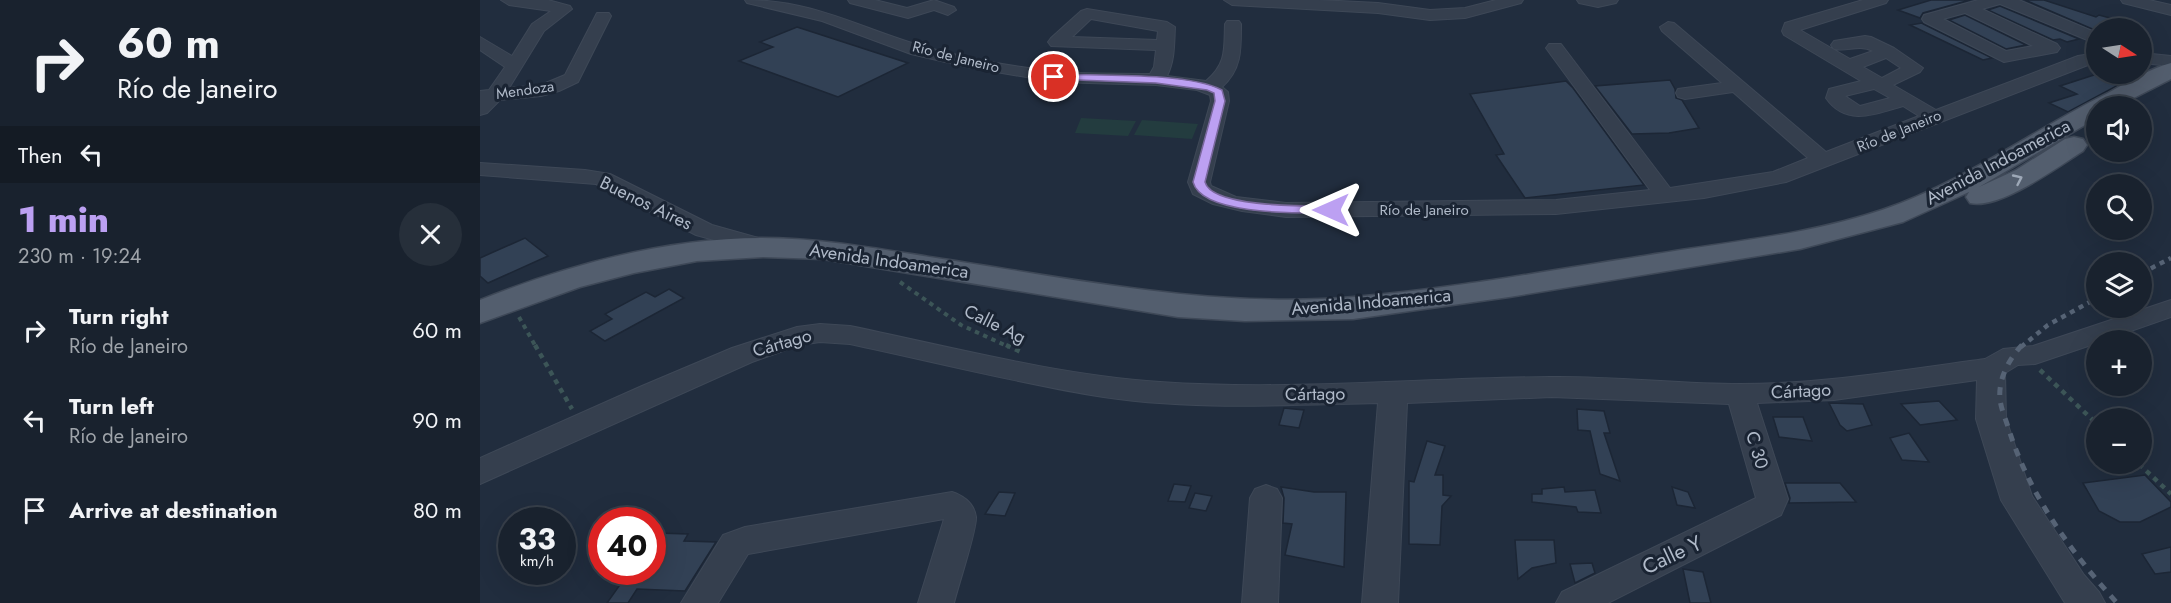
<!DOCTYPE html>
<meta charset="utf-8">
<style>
body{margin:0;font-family:Jost,sans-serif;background:#262f3a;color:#f1f3f6;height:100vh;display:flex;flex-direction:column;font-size:22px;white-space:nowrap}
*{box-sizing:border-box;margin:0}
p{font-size:20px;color:#9fa4aa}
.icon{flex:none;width:33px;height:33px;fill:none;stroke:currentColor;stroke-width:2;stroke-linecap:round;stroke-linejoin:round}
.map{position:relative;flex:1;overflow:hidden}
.side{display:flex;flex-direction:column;background:#19222e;width:480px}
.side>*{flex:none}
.banner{background:#19222e;color:#f1f3f6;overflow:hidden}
.needle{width:39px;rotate:102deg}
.controls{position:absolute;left:1606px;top:18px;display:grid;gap:12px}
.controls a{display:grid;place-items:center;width:66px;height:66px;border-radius:50%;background:#19222e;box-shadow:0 6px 24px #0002,0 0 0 2px #373f4a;font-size:30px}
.speed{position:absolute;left:18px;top:507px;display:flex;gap:12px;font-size:30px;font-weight:700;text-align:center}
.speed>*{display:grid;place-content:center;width:78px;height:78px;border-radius:50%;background:#19222e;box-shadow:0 6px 24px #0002,0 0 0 2px #373f4a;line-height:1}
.speed small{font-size:15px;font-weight:400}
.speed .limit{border:9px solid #d22;background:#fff;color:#111}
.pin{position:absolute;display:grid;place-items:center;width:51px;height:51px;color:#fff;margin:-26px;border:3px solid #fff;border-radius:50%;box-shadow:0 2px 6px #0007}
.me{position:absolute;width:66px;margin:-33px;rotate:270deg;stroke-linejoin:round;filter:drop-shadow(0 0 4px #0008)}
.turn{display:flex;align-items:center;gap:21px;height:126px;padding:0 18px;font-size:27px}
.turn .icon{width:78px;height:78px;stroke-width:2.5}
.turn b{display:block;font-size:42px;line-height:51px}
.then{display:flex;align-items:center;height:57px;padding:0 18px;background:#0003;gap:12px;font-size:22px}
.round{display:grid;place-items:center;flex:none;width:63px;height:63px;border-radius:32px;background:#262f3a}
.head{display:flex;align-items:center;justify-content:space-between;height:102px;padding:0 18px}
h1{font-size:36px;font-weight:800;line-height:45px;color:#bca0f2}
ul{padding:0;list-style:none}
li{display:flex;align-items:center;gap:18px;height:90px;padding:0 18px}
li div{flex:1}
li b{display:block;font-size:22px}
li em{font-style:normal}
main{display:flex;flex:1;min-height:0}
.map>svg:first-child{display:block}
.green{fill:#233c3f}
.building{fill:#324155;stroke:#1c2635;stroke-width:1.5}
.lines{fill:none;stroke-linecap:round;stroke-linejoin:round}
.minor-casing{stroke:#3e4857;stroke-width:2}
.major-casing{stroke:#3e4857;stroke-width:3}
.path-far1{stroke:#3c5557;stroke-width:4;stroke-dasharray:4.5 4.5;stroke-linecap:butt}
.path{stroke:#3c5557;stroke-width:4.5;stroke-dasharray:5 5;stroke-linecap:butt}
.minor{fill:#353f4e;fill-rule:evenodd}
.major{fill:#535e6e;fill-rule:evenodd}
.rail-far1{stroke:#566375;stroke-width:4.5;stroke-dasharray:5 5;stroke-linecap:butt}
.rail{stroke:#566375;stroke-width:5;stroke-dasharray:8 8;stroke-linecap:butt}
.oneway{stroke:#9da8b7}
.route{fill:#bca0f2;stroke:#7a689d;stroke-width:1.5}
.labels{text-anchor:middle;stroke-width:6;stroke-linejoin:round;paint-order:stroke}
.far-street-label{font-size:15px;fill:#b0bac9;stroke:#1a2433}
.street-label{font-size:18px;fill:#b0bac9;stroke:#1a2433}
.near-street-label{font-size:21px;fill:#b0bac9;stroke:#1a2433}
</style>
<main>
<section class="side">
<div class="banner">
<div class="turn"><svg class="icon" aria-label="right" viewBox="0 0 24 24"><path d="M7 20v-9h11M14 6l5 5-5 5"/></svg><div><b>60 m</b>Río de Janeiro</div></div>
<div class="then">Then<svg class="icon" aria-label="left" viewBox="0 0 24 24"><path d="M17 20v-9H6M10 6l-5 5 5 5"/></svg></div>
</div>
<div class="head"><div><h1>1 min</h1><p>230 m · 19:24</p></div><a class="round"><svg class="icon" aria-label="close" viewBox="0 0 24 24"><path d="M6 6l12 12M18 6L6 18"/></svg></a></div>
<ul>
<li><svg class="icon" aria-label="right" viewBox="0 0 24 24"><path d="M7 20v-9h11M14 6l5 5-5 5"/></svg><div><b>Turn right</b><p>Río de Janeiro</p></div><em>60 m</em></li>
<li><svg class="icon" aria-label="left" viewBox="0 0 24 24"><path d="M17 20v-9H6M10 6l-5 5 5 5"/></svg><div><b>Turn left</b><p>Río de Janeiro</p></div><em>90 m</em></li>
<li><svg class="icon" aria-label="arrive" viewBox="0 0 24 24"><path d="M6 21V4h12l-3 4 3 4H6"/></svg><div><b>Arrive at destination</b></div><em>80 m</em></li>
</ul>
</section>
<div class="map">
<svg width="1691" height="603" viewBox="0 0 1691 603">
<rect width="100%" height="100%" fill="#212d3e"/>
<g class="green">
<polygon points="601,118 656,121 648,136 595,133"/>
<polygon points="662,120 718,124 712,139 654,135"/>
</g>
<g class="building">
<polygon points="1451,0 1490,0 1443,13 1440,18 1418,10"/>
<polygon points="1545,0 1564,0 1616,17 1619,15 1641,21 1627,28 1617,28 1617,31"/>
<polygon points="1520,6 1599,39 1587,42 1580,39 1573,40 1508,10"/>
<polygon points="1485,15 1546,45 1526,49 1469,20"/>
<polygon points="1442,23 1443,24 1512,58 1503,60 1430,25"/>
<polygon points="317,27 428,63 358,97 259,61 293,47 280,42"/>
<polygon points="1617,74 1659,74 1588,112 1569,103 1597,94 1580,86"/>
<polygon points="1190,80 1195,89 1196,98 1202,100 1219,128 1189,133 1152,134 1115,86"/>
<polygon points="1086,81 1093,88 1164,185 1045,198 1016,155 1024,154 990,94"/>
<polygon points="45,238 68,256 8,283 0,276 0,258"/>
<polygon points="189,289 204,298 125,341 110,331 132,319 125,314 166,292 175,297"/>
<polygon points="1459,401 1477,420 1440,425 1421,404"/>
<polygon points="1349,403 1383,404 1392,425 1367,431 1360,425"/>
<polygon points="804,408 824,410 819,428 799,425"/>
<polygon points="1097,409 1124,411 1130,433 1124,433 1140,481 1120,474 1110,431 1098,430"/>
<polygon points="1293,417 1323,417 1332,441 1299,437"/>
<polygon points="1429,433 1449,462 1422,460 1410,438"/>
<polygon points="947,441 965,446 955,475 963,475 963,495 971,496 962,506 960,545 929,544 929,481 934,482"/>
<polygon points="1665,475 1691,502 1691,507 1660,522 1640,522 1619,511 1603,483"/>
<polygon points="1305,483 1360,483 1376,502 1309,503 1310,498"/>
<polygon points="694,484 711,486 705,502 688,501"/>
<polygon points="801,487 834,492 866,492 864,567 805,555 812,524 803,523 804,498"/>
<polygon points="1084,487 1085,492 1115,490 1121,513 1098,512 1096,507 1052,502 1052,494 1062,494 1062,489"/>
<polygon points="1192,487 1208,492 1215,508 1197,505"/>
<polygon points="519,492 535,493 525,516 505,514"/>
<polygon points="715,493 732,496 726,511 709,508"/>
<polygon points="177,533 208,534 204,541 236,542 205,591 157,589 148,603 127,603 149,572 172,572 172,539"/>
<polygon points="1035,540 1074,540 1076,563 1052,568 1038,579"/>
<polygon points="1691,547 1691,572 1675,574 1662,554"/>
<polygon points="1112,563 1115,573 1095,583 1090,564"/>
<polygon points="1203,569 1223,572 1231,603 1210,603"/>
</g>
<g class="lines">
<defs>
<g id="minor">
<polygon points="21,0 68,0 90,6 92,9 64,31 29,88 61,85 85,75 117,13 129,13 131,16 98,82 79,91 61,96 20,100 7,113 0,115 0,91 9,90 25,67 0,50 0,37 32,56 52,24 71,11 29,5"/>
<path d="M 265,0 C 335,0 381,29 445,47 C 486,58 531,67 574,71 C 606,75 638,73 670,74 L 674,67 L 676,50 L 571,46 L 568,42 L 571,38 L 601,11 L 607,9 L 687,22 L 695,27 C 694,44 695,60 687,76 L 726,81 C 747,63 744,49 745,24 L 747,21 L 759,21 L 761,24 C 761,49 762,69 742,87 L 748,92 L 749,101 L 730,182 L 731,186 L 756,197 L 806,203 L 1076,200 L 1170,190 L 1066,48 L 1069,44 L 1081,44 L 1190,188 L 1293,172 L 1328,158 L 1253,92 L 1205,99 L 1198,97 L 1196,93 L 1198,89 L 1242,83 L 1182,31 L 1180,27 L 1188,22 L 1194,23 L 1346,152 L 1439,116 L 1423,106 C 1396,114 1366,127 1346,98 L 1349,89 L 1381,81 L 1304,35 L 1302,31 L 1305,23 L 1383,0 L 1408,0 L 1406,3 L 1320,30 L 1370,59 L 1393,51 C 1377,44 1369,52 1354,49 L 1351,45 L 1354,41 L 1385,36 L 1391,37 L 1414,48 L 1443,68 L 1440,72 L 1413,85 L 1456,110 L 1598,56 L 1617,53 L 1617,63 L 1608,65 L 1306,182 L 1224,198 L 1076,214 L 806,217 L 762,211 L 733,204 L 713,194 L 708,182 L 731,101 L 730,95 L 717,90 L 676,85 L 575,82 L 487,67 L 431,54 L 342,21 L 267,3 ZM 611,19 L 678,31 L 677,40 L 592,37 ZM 1406,58 L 1421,68 L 1402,78 L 1383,67 ZM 1394,89 L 1410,98 L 1380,106 L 1365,96 Z"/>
<polygon points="368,0 395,0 427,8 454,0 474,7 476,10 468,15 454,10 428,18 370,3"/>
<polygon points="744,0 839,0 898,3 950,10 985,8 1016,0 1043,0 1041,3 985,18 950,20 898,13 752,5"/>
<polygon points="1097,0 1138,0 1136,3 1118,7 1099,3"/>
<path d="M 1498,0 L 1539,0 L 1617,33 L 1617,44 L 1520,4 L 1502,9 L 1577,44 L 1580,48 L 1577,52 L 1524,62 L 1444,22 L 1442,19 L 1444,15 ZM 1485,13 L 1553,46 L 1526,51 L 1463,19 Z"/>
<polygon points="1641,0 1669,0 1691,5 1691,15 1643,3"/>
<polygon points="1662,53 1691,56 1691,66 1662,63"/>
<polygon points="0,163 105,170 130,174 232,225 293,242 297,247 293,252 285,254 216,235 116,184 0,175"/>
<path d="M 1691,300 L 1691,317 L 1625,340 L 1617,340 L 1617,343 L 1555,364 L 1538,365 L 1525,373 L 1526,419 L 1552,496 L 1604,575 L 1619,592 L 1625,603 L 1585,603 L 1521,500 L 1496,419 L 1497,380 L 1354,400 L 1277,403 L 1308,499 L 1301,515 L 1128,603 L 1076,603 L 1082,592 L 1276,498 L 1249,404 L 1072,397 L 927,403 L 918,603 L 882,603 L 898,403 C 803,405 705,411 611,395 C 530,381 450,361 370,344 L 340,342 L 320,345 L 272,362 L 0,484 L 0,458 L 162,386 L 252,348 L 317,327 L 340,324 L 370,326 C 472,347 576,375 680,382 C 810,391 941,378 1070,377 C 1134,376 1197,384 1260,384 C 1342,384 1423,370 1505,359 L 1523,349 L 1553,346 Z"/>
<polygon points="786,485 797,489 802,498 798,603 762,603 770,498 775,489"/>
<path d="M 472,492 C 484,496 494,503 496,517 C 497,530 478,586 474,603 L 438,603 L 464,519 L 268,554 L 238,603 L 201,603 L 243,535 L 265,527 Z"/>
</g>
<path id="major" d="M 1691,63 L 1691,79 L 1638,106 L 1617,106 L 1617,118 L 1499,187 L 1536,170 L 1585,139 L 1594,137 L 1603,139 L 1607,145 L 1603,151 C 1578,167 1519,210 1490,203 L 1486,197 L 1489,192 L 1423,222 L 1320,249 L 1029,297 L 873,319 L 765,321 L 698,317 L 343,259 L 283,257 L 217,261 L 154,273 L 100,287 L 0,323 L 0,300 C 88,265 186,238 282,238 C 340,238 398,249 456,258 C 594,279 733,309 874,297 C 972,289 1072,270 1170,255 C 1247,242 1328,235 1402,210 C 1482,183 1553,130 1628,93 C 1648,82 1669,69 1691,63 Z"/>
</defs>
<use href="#minor" class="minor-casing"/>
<use href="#major" class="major-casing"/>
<g class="path-far1">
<polyline points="420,282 481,325 529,347"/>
<polyline points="39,317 56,347"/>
</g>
<g class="path">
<polyline points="55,345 92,409"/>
<polyline points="526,345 541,352"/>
<polyline points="1560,370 1617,424"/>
<polyline points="1659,464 1691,494"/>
</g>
<use href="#minor" class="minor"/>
<use href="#major" class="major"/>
<g class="rail-far1">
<polyline points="1662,273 1691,258"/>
<polyline points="1541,347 1568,325 1617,298"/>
</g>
<path class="rail" d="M 1542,345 C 1529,359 1518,379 1520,399 C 1521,409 1526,420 1529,430 C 1550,496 1591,552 1637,603"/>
</g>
<defs><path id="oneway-chevron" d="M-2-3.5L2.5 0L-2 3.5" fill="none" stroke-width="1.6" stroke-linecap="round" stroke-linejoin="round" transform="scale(1.5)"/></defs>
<use class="oneway" href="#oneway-chevron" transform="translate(1538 179) rotate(-25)"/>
<path class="route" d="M 574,74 C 617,76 707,72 742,90 L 745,101 L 725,182 C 732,208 827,206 851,206 L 857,210 L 851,213 C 822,213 722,216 713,182 L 735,101 L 734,93 L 727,90 L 676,83 L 571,79 L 571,75 Z"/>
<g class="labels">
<g class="far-street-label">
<text transform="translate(476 57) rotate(14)" y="5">Río de Janeiro</text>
<text transform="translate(45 90) rotate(-8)" y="5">Mendoza</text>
<text transform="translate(1419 131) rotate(-22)" y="5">Río de Janeiro</text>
<text x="944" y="215">Río de Janeiro</text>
</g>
<g class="street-label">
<text transform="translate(1518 162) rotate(-28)" y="6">Avenida Indoamerica</text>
<text transform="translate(166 203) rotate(26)" y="6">Buenos Aires</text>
<text transform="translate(409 261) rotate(8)" y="6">Avenida Indoamerica</text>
<text transform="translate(891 302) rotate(-5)" y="6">Avenida Indoamerica</text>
<text transform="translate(515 324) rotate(26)" y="6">Calle Ag</text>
<text transform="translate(302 343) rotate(-16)" y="6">Cártago</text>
<text transform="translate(1321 391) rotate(-3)" y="6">Cártago</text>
<text transform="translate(835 394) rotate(-1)" y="6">Cártago</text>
<text transform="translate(1277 450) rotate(73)" y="6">C 30</text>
</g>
<g class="near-street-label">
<text transform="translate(1192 555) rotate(-25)" y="7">Calle Y</text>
</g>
</g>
</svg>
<div class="controls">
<a><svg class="needle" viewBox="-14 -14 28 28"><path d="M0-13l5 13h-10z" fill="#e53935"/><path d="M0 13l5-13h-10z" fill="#9fa4aa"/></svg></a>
<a><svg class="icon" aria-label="sound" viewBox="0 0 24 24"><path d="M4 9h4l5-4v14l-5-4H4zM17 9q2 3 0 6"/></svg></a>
<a><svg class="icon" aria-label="search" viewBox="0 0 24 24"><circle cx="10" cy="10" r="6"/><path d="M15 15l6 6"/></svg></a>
<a><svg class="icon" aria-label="layers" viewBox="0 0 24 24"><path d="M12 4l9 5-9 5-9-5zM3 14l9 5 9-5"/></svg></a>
<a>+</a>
<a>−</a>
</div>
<div class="speed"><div>33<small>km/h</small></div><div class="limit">40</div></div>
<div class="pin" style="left:574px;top:77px;background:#d93025"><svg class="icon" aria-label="arrive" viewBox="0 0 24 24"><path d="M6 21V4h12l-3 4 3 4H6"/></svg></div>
<svg class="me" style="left:851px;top:210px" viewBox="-20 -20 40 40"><path d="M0-17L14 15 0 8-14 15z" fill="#bca0f2" stroke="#fff" stroke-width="4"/></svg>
</div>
</main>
